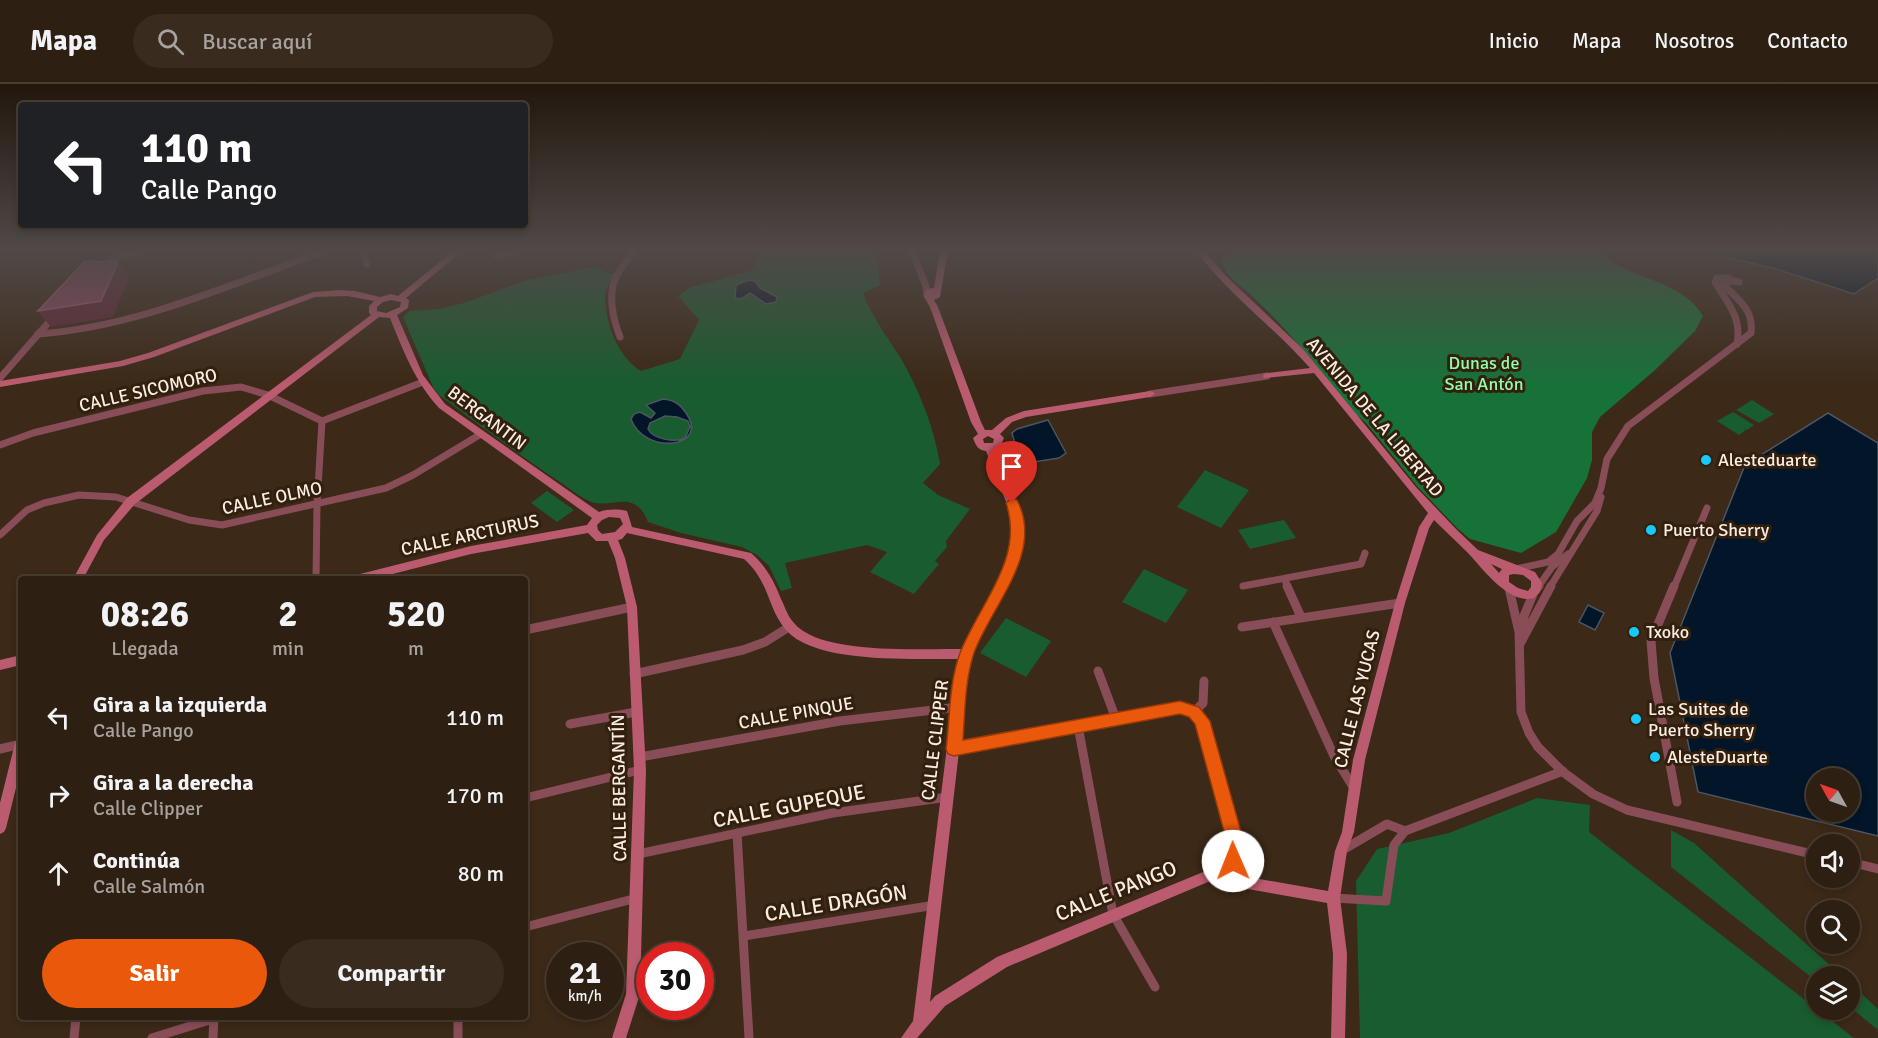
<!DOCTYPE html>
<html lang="es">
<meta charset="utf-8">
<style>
body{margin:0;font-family:Signika,sans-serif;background:#392c1f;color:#f1f3f6;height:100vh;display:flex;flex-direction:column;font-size:22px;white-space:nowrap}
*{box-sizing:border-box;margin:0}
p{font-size:20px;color:#a7a29f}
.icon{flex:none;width:33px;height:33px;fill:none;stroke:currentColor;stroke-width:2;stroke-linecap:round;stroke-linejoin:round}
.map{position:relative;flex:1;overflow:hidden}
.side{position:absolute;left:18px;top:492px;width:510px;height:444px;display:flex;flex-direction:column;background:#2d1f11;border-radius:6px;box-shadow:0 3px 9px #0003,0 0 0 2px #483d31}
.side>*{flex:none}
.hud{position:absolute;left:18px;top:18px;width:510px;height:126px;border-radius:6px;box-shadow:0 3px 9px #0003,0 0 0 2px #483d31;background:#202124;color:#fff;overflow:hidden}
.needle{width:39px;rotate:310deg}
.fabs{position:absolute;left:1806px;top:684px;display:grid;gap:12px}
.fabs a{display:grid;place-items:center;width:54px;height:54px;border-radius:50%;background:#2d1f11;box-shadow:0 3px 9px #0003,0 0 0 2px #483d31;font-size:30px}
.speed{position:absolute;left:546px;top:858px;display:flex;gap:12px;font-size:30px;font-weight:700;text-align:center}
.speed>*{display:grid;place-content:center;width:78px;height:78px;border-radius:50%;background:#2d1f11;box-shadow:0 3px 9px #0003,0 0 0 2px #483d31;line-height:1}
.speed small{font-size:15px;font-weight:400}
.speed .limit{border:9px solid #d22;background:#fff;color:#111}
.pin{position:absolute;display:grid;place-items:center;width:51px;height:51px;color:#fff;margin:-62px -26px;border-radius:50% 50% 50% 0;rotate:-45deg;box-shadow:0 0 6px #0007}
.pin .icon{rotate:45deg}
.me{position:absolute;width:66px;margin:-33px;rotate:359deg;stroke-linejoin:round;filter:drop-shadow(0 0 4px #0008)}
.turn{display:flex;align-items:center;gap:21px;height:126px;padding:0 24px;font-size:27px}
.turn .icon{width:78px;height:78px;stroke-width:2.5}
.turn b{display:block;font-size:42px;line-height:51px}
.eta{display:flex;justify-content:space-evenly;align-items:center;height:102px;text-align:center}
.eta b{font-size:36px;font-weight:800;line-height:42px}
.cta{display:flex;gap:12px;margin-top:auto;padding:12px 24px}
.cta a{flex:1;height:69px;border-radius:36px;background:#ea580c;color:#fff;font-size:24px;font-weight:800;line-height:69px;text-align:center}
.cta a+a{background:#392c1f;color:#f1f3f6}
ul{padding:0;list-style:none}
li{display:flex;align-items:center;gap:18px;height:78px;padding:0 24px}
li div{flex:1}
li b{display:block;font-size:22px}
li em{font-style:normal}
header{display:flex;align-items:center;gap:36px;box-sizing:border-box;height:84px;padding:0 30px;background:#2d1f11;border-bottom:2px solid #483d31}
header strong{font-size:28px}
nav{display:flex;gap:33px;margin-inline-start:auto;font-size:21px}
.search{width:420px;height:54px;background:#392c1f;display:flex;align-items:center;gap:15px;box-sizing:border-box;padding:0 21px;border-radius:33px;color:#a7a29f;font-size:22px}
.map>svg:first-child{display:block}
.green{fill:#195c2f}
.forest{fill:#177238}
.water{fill:#021529;stroke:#4c5660;stroke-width:1.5;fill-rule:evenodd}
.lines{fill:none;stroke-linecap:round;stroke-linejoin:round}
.street-far1{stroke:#894d58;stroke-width:7}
.street{stroke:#894d58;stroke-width:9}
.secondary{fill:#bb5b6f;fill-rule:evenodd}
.shaded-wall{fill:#612736}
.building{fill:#8f4764;stroke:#9f6177;stroke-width:1.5}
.route{fill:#ea580c;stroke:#983908;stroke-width:1.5}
.poi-dot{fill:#18cafc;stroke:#321f0d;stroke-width:2}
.labels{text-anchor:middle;stroke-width:6;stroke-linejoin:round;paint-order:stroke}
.park-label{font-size:18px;fill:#8ffcaa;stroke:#321f0d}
.street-label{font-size:18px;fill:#f9ece1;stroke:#321f0d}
.poi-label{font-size:18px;fill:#f9ece1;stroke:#321f0d;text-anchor:start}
.near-street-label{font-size:21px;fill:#f9ece1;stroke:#321f0d}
</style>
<header>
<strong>Mapa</strong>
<div class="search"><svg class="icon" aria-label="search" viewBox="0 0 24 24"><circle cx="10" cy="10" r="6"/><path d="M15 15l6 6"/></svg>Buscar aquí</div>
<nav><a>Inicio</a><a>Mapa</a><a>Nosotros</a><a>Contacto</a></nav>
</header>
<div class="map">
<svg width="1878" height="954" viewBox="0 0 1878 954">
<rect width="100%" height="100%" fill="#3c2917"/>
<g class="green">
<path d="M 765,167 L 876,167 L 880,201 L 863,209 C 872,233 886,251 900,273 C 919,305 934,343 940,380 L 923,399 L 938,411 L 970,425 L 946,457 L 947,463 L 935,477 L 939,480 L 914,510 L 870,488 L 887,468 L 867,461 L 785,479 L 792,504 L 781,507 L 769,482 L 757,471 L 742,463 L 681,449 L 648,438 C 634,402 610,427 589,417 C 576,411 564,400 551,392 C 513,366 476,339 439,311 L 433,303 L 403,233 L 410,227 L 439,225 L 464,219 L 524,197 L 593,183 L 614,191 C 611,197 605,206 605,212 C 605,239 618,273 641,287 L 680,275 L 699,236 L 678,212 L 689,204 L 752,186 Z"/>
<polygon points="1752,316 1774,330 1759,339 1736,326"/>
<polygon points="1733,328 1754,341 1747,346 1743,344 1746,346 1739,351 1717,337"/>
<polygon points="1205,386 1249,406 1221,444 1177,423"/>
<polygon points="547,407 574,426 557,438 531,419"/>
<polygon points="1284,436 1296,454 1250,465 1238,446"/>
<polygon points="1144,485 1188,506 1166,539 1122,518"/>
<polygon points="1006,534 1051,557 1026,593 980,569"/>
<polygon points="1537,714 1590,721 1589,748 1854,954 1360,954 1356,797 1377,765 1449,749"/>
<polygon points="1671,746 1694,759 1842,892 1816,892 1816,897 1671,783"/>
<polygon points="1850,899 1878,925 1878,946 1850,923"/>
</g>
<path class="forest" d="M 1236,167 L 1598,167 C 1627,196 1682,195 1703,232 L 1695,247 L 1654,287 L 1600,333 L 1592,348 L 1592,376 L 1587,394 L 1556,448 L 1521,469 L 1470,455 L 1458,445 L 1417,402 L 1366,339 L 1354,329 C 1321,288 1289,246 1250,210 C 1238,199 1225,193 1222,176 Z"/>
<g class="water">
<polygon points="1716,167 1878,167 1878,194 1854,210 1773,184 1725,173"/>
<polygon points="749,196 755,197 760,204 777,213 776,218 766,220 750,209 741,215 735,214 736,201"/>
<path d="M 663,315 C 674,316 680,320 686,329 C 711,364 644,372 631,335 L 634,330 L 640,328 L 651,334 L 655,329 L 646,321 ZM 665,332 L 677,333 L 688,337 L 690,343 L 685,354 C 675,359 653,355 648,345 L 650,339 Z"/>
<path d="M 1828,329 L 1878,359 L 1878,752 L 1698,708 L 1670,569 L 1745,381 ZM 1850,694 L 1850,728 L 1816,728 L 1816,694 Z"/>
<polygon points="1048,336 1066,369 1059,374 1021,380 1012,349 1017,345"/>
<polygon points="1588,521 1604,529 1595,546 1579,538"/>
</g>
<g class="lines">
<g class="street-far1">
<polyline points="363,167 367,180"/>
<polyline points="912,167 926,202 927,211"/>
<polyline points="497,172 517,167"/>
<polyline points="99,183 120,172 139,167"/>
<path d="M 1729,194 L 1717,194 L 1715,198 C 1728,220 1742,233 1737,260"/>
<path d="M 38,250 C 138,243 231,200 325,167"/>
<path d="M 620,253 C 613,235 607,209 617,191 C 622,182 629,175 634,167"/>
<polyline points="0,294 55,231"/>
<polyline points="1150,310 1267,292"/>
<polyline points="322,337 423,298"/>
<polyline points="0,361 33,349 203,307 241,303 268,311 322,337 317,421 316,495"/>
<polyline points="0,451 27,426 44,419 79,411 116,413 189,436 222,441 386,404 413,391 481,350"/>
<path d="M 1516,485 L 1548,478 L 1558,470 L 1577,437 L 1595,419 L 1601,404 L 1607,375 L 1628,342 L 1751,249 C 1754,225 1738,216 1723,200 L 1730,197 L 1739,198"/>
<polyline points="1285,496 1288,503"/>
<polyline points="1243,502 1361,480 1365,469"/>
<polyline points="1538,503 1552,483 1568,470"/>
<polyline points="1550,503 1597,427 1601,413"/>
<polyline points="1674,503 1707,424"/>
</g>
<g class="street">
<polyline points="1287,502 1301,533"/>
<polyline points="1674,502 1651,557 1654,594 1677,718"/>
<polyline points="1509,504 1519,548 1521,628 1529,649 1538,663 1563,688 1593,710 1627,726 1816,771"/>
<polyline points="1537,504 1539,502"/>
<polyline points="1273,538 1334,672 1355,706"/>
<polyline points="1242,543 1400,519"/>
<polyline points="525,546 632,523"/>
<polyline points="1524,546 1524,532 1534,508"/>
<polyline points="1520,560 1551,502"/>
<polyline points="1098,587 1116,635"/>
<polyline points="634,590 743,566 765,558 789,543"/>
<polyline points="1194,628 1203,619 1204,597"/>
<polyline points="570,640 636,628"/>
<polyline points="1078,642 1113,830 1155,903"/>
<polyline points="0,665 21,660"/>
<polyline points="954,665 1180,624 1194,628 1202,637 1237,762 1233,777 1209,791"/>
<polyline points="640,673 840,637 959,623"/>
<polyline points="525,714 640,686"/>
<polyline points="737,749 749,954"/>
<polyline points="1341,767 1387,740 1405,747"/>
<polyline points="638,770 833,729 948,713"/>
<polyline points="1850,778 1878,785"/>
<polyline points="1333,814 1386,817 1394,761 1405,747 1563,687"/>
<polyline points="525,843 637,814"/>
<polyline points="744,852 935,821"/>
<polyline points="458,933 458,954"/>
<polyline points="74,954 76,933"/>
<polyline points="152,954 219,933"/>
<polyline points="213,954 214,933"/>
</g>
<g class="secondary">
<path d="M 453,167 L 462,167 L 406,214 L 409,216 L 408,224 L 397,231 L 423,291 L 445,320 L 599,428 C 608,425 617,425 627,427 L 632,443 L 751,469 C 766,482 774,497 781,515 C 785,523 788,533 794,539 C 821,572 923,564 964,565 L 1007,481 L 1012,455 L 1012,433 L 986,367 C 978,366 976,362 973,354 L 978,350 L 971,338 L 930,223 L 924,213 L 926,205 L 934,204 L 940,167 L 948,167 L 940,213 L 934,216 L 938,223 L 981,338 L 985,346 L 992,346 L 1006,334 L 1024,327 L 1150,307 L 1153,308 L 1155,310 L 1150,313 L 1026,333 L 1012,338 L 1000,350 L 1004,354 L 1000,364 L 995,366 L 1022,433 L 1022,455 L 1017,481 L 973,570 L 967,598 L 930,918 L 935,912 L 997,873 L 1208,786 L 1328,807 L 1335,767 L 1342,748 L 1353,676 L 1395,519 L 1419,443 L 1428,429 L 1314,289 L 1264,294 L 1263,292 L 1264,290 L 1267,289 L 1310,284 C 1274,243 1229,211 1196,167 L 1204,167 L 1226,192 L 1303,265 L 1416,403 L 1457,446 L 1478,466 L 1535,488 L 1542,499 L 1540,508 L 1534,514 C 1509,521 1484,486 1468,469 C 1457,458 1445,447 1434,436 L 1429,444 L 1405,519 L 1365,676 L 1354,748 L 1347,767 L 1340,814 L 1347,870 L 1345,954 L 1331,954 L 1333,870 L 1327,819 L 1208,798 L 1007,883 L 945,922 L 917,954 L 901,954 L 913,937 L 955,598 L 960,575 C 917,574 816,581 786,546 C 767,524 770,498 744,475 L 627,449 L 622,455 L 618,456 L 625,474 L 637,523 L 646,686 L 640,910 L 626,954 L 612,954 L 626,910 L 634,686 L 627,523 L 615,474 L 608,457 L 596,457 L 588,449 L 471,470 L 373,495 L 351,495 L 352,492 L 356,491 L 471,462 L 587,441 L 592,434 L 439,324 C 415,298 403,266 390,234 L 379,233 L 135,420 L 104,456 L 83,495 L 73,495 L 97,451 L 127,414 L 371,231 L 369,229 L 369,222 L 374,217 L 347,212 L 315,213 L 154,273 L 123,282 L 0,303 L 0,297 L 120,277 L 148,269 L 313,208 L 339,206 L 355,207 L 380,213 L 391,210 L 398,212 ZM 391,216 L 401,218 L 400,223 L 386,229 L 377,227 L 377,223 L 383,218 ZM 988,352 L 994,355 L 993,359 L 984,359 L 983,355 ZM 609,433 L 620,434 L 623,440 L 615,448 L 602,450 L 598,446 L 597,441 L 602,436 ZM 1491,480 L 1502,485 L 1499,489 ZM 1514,490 L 1523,491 L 1531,497 L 1531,503 L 1528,507 L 1518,504 L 1509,498 L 1509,491 Z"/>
<polygon points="21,571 21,581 0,586 0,576"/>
<polygon points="21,654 21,684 6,744 4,748 0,750 0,719 15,659 17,655"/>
</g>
</g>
<polygon class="shaded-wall" points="118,178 129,193 113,233 51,243 38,227"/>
<polygon class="building" points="85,177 118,178 101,217 38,227"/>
<linearGradient id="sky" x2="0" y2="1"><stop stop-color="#21170d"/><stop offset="0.55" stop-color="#504947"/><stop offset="1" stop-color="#504947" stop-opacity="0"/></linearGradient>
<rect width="1878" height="301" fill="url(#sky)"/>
<path class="route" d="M 1012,414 L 1017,416 C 1045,469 991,522 974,569 C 965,596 965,628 963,656 L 1180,617 L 1199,623 L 1210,637 L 1245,762 L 1239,783 L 1233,785 L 1227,783 L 1225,777 L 1228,762 L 1195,640 L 1189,633 L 1180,630 L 954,672 L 948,670 L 946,665 C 950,634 949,598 960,569 C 979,520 1025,475 1006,419 Z"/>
<g class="poi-dot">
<circle cx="1706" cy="376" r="6"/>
<circle cx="1651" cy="446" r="6"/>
<circle cx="1634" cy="548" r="6"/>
<circle cx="1636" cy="635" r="6"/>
<circle cx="1655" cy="673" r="6"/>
</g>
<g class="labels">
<g class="park-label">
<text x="1484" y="285">Dunas de<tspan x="1484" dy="21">San Antón</tspan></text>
</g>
<g class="street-label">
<text transform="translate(148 306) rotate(-13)" y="6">CALLE SICOMORO</text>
<text transform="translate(1375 333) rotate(50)" y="6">AVENIDA DE LA LIBERTAD</text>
<text transform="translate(487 334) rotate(37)" y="6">BERGANTIN</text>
<text transform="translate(272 414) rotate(-12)" y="6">CALLE OLMO</text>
<text transform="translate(470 451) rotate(-12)" y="6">CALLE ARCTURUS</text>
<text transform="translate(1357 615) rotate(-76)" y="6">CALLE LAS YUCAS</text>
<text transform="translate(796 629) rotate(-10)" y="6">CALLE PINQUE</text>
<text transform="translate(935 656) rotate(-83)" y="6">CALLE CLIPPER</text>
<text transform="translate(619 704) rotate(-91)" y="6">CALLE BERGANTÍN</text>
</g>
<g class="poi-label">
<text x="1718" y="382">Alesteduarte</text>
<text x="1663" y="452">Puerto Sherry</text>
<text x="1646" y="554">Txoko</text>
<text x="1648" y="631">Las Suites de<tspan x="1648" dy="21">Puerto Sherry</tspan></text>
<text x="1667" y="679">AlesteDuarte</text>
</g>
<g class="near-street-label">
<text transform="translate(789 722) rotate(-11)" y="7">CALLE GUPEQUE</text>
<text transform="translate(1116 807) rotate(-22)" y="7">CALLE PANGO</text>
<text transform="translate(836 819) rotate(-9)" y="7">CALLE DRAGÓN</text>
</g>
</g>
</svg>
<div class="fabs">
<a><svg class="needle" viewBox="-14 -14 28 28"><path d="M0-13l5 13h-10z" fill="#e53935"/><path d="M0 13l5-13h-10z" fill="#a7a29f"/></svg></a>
<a><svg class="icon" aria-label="sound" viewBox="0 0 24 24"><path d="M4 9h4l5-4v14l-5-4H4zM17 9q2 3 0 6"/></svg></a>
<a><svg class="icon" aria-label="search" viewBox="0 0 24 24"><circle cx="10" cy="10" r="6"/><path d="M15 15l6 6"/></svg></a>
<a><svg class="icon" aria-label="layers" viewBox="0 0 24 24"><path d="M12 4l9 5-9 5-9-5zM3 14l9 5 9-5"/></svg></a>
</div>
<div class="speed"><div>21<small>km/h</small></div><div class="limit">30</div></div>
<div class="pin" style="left:1012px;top:419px;background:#d93025"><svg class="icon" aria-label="arrive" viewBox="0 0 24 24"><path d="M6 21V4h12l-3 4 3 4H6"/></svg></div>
<svg class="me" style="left:1233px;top:777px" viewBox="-20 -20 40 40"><circle r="19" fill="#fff"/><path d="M0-13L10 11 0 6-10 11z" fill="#ea580c"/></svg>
<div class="hud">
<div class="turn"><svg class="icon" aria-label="left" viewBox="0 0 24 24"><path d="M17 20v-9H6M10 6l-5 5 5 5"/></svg><div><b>110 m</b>Calle Pango</div></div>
</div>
<section class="side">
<div class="eta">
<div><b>08:26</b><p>Llegada</p></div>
<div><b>2</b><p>min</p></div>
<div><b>520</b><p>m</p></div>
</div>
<ul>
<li><svg class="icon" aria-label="left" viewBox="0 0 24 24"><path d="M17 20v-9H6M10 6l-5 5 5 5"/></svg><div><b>Gira a la izquierda</b><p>Calle Pango</p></div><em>110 m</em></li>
<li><svg class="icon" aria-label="right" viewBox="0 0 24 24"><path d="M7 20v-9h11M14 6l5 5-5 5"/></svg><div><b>Gira a la derecha</b><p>Calle Clipper</p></div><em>170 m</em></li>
<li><svg class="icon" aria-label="ahead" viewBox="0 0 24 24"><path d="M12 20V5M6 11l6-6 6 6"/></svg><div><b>Continúa</b><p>Calle Salmón</p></div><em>80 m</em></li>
</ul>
<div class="cta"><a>Salir</a><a>Compartir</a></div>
</section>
</div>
